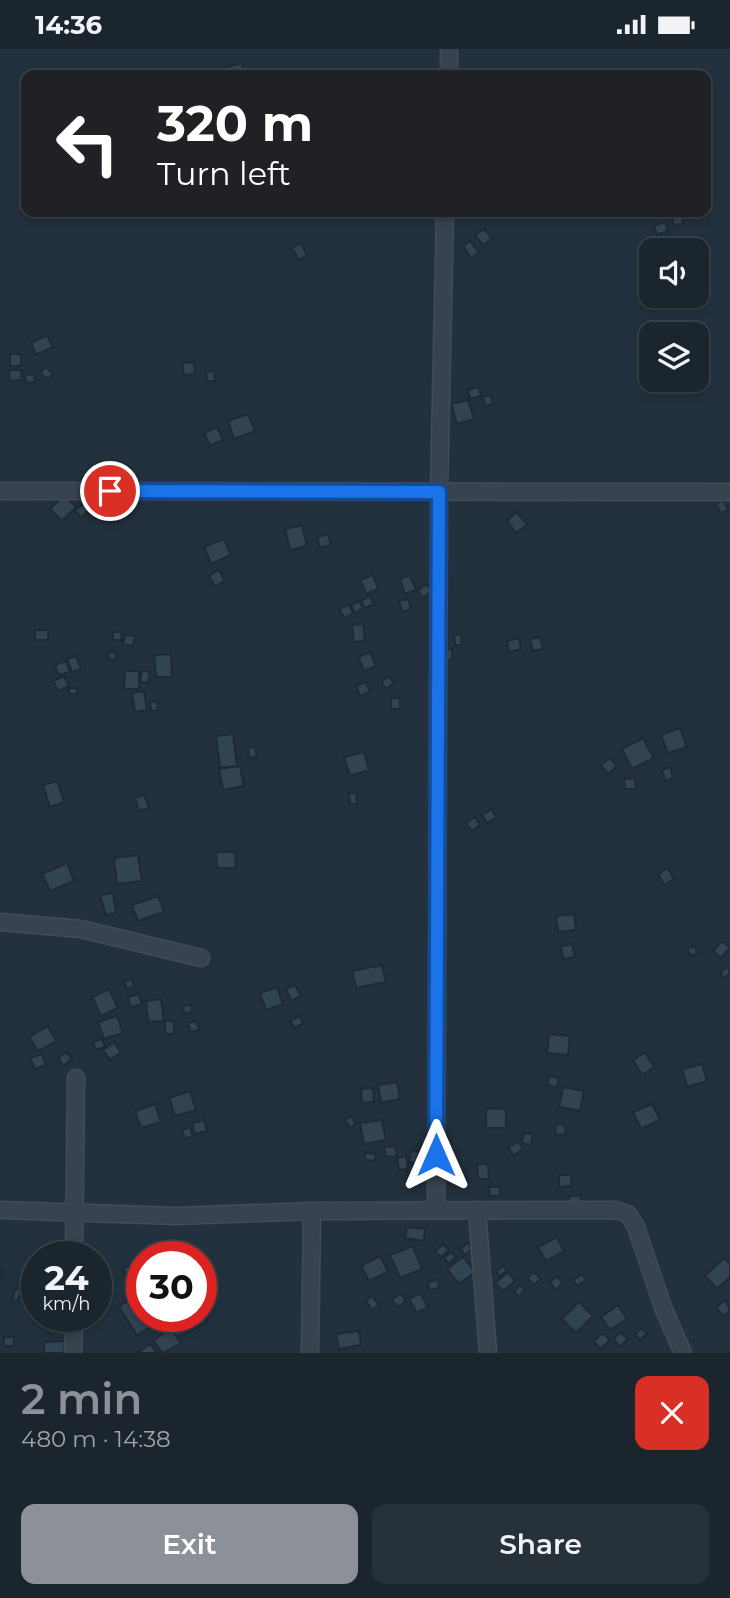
<!DOCTYPE html>
<meta charset="utf-8">
<style>
body{margin:0;font-family:Montserrat,sans-serif;background:#27313a;color:#f1f3f6;height:100vh;display:flex;flex-direction:column;font-size:26px;white-space:nowrap}
*{box-sizing:border-box;margin:0}
p{font-size:23px;color:#9fa5aa}
.icon{flex:none;width:38px;height:38px;fill:none;stroke:currentColor;stroke-width:2;stroke-linecap:round;stroke-linejoin:round}
.map{position:relative;height:1304px;overflow:hidden}
.sheet{display:flex;flex-direction:column;background:#1a252e;flex:1}
.sheet>*{flex:none}
.banner{position:absolute;left:21px;top:21px;width:690px;height:147px;border-radius:14px;box-shadow:0 4px 10px #0003,0 0 0 2px #38424a;background:#202124;color:#fff;overflow:hidden}
.tools{position:absolute;left:639px;top:189px;display:grid;gap:14px}
.tools a{display:grid;place-items:center;width:70px;height:70px;border-radius:14px;background:#1a252e;box-shadow:0 4px 10px #0003,0 0 0 2px #38424a;font-size:35px}
.speed{position:absolute;left:21px;top:1192px;display:flex;gap:14px;font-size:35px;font-weight:700;text-align:center}
.speed>*{display:grid;place-content:center;width:91px;height:91px;border-radius:50%;background:#1a252e;box-shadow:0 4px 10px #0003,0 0 0 2px #38424a;line-height:1}
.speed small{font-size:18px;font-weight:400}
.speed .limit{border:10px solid #d22;background:#fff;color:#111}
.pin{position:absolute;display:grid;place-items:center;width:60px;height:60px;color:#fff;margin:-30px;border:4px solid #fff;border-radius:50%;box-shadow:0 2px 7px #0007}
.me{position:absolute;width:77px;margin:-38px;rotate:0deg;stroke-linejoin:round;filter:drop-shadow(0 0 5px #0008)}
.turn{display:flex;align-items:center;gap:24px;height:147px;padding:0 21px;font-size:32px}
.turn .icon{width:91px;height:91px;stroke-width:2.5}
.turn b{display:block;font-size:49px;line-height:60px}
.round{display:grid;place-items:center;flex:none;width:74px;height:74px;border-radius:14px;background:#27313a}
.summary{display:flex;align-items:center;justify-content:space-between;height:119px;padding:0 21px}
h1{font-size:42px;font-weight:600;line-height:52px;color:#8c9099}
.button{display:flex;gap:14px;margin-top:auto;padding:14px 21px}
.button a{flex:1;height:80px;border-radius:14px;background:#8c9099;color:#fff;font-size:28px;font-weight:600;line-height:80px;text-align:center}
.button a+a{background:#27313a;color:#f1f3f6}
.status{display:flex;justify-content:space-between;align-items:center;height:49px;padding:0 35px;background:#1a252e;direction:ltr}
.status svg{height:19px;fill:currentColor}
.map>svg:first-child{display:block}
.building{fill:#324352;stroke:#1e2a35;stroke-width:2}
.lines{fill:none;stroke-linecap:round;stroke-linejoin:round}
.minor-casing{stroke:#404c57;stroke-width:19}
.minor{stroke:#37434e;stroke-width:16}
.route-casing{stroke:#114b97;stroke-width:18}
.route{stroke:#1a73e8;stroke-width:12}
</style>
<div class="status"><b>14:36</b><svg viewBox="0 0 49 12"><path d="M0 12V9h3v3zM5 12V6h3v6zM10 12V3h3v9zM15 12V0h3v12zM26 1h20v11H26zM47 4h2v5h-2z"/></svg></div>
<div class="map">
<svg width="730" height="1304" viewBox="0 0 730 1304">
<rect width="100%" height="100%" fill="#23313e"/>
<g class="building">
<polygon points="242,14 245,26 221,26 219,20"/>
<polygon points="683,164 683,175 673,176 673,165"/>
<polygon points="665,173 668,182 657,186 654,177"/>
<polygon points="484,180 492,190 483,196 475,186"/>
<polygon points="470,192 479,203 471,209 463,197"/>
<polygon points="301,194 307,207 299,211 292,199"/>
<polygon points="663,198 664,201 651,201 651,222 645,223 640,203"/>
<polygon points="47,286 53,298 36,306 31,294"/>
<rect x="10" y="305" width="11" height="12"/>
<polygon points="194,313 195,325 184,326 182,314"/>
<polygon points="45,318 53,324 49,330 40,325"/>
<polygon points="9,321 21,321 22,331 10,332"/>
<polygon points="214,322 215,332 207,332 206,323"/>
<polygon points="34,325 35,333 26,334 25,326"/>
<polygon points="479,338 481,347 470,350 468,341"/>
<polygon points="491,346 493,355 485,357 483,348"/>
<polygon points="468,351 474,370 457,375 451,355"/>
<polygon points="248,365 255,382 234,390 228,372"/>
<polygon points="217,378 223,391 210,397 204,384"/>
<polygon points="64,446 76,458 62,472 50,460"/>
<polygon points="723,451 728,461 721,464 716,455"/>
<polygon points="83,455 89,461 82,469 75,462"/>
<polygon points="517,463 527,476 516,484 507,471"/>
<polygon points="302,476 307,497 290,501 285,480"/>
<polygon points="328,485 331,496 320,499 317,488"/>
<polygon points="224,490 231,506 211,515 204,498"/>
<polygon points="219,521 225,532 215,537 209,527"/>
<polygon points="373,526 378,540 366,545 360,531"/>
<polygon points="410,526 416,541 405,545 400,530"/>
<polygon points="426,535 432,542 423,549 418,542"/>
<polygon points="370,547 374,555 365,559 361,552"/>
<polygon points="408,550 411,560 402,563 399,552"/>
<polygon points="359,552 363,559 355,564 351,557"/>
<polygon points="349,555 353,564 344,569 339,560"/>
<polygon points="363,575 365,592 354,593 352,576"/>
<rect x="35" y="581" width="13" height="10"/>
<polygon points="113,583 121,583 122,591 113,591"/>
<polygon points="125,586 135,587 133,597 123,595"/>
<polygon points="454,586 461,586 462,596 455,596"/>
<polygon points="540,588 543,600 533,602 530,590"/>
<polygon points="519,589 521,600 509,603 507,592"/>
<rect x="441" y="600" width="11" height="11"/>
<polygon points="111,602 117,606 114,612 107,608"/>
<polygon points="370,603 376,617 364,622 358,608"/>
<polygon points="171,605 172,628 156,628 154,606"/>
<polygon points="76,607 81,620 72,623 67,610"/>
<polygon points="66,612 70,623 59,626 55,616"/>
<polygon points="125,622 139,622 139,640 124,640"/>
<polygon points="142,622 150,623 148,634 140,633"/>
<polygon points="64,627 69,637 58,642 53,632"/>
<polygon points="389,627 394,634 386,640 381,633"/>
<polygon points="366,633 370,643 360,647 356,637"/>
<rect x="69" y="639" width="8" height="6"/>
<polygon points="144,642 147,661 135,663 132,644"/>
<rect x="391" y="649" width="9" height="11"/>
<polygon points="157,652 158,661 151,662 150,653"/>
<polygon points="680,679 687,698 668,704 661,686"/>
<polygon points="233,685 237,717 220,719 216,687"/>
<polygon points="643,689 654,709 632,720 622,700"/>
<polygon points="255,698 257,708 249,709 248,699"/>
<polygon points="364,703 369,721 350,727 344,708"/>
<polygon points="610,709 617,717 608,725 601,716"/>
<polygon points="240,717 244,737 223,741 219,720"/>
<polygon points="670,718 673,729 665,732 662,721"/>
<polygon points="635,729 636,740 625,740 624,730"/>
<polygon points="57,732 64,753 50,758 43,736"/>
<polygon points="349,744 356,744 357,755 350,755"/>
<polygon points="144,746 149,759 139,762 135,749"/>
<polygon points="492,760 496,769 487,774 482,766"/>
<polygon points="475,768 480,776 472,782 466,774"/>
<polygon points="216,803 235,803 236,819 217,819"/>
<polygon points="138,806 142,832 117,835 114,809"/>
<polygon points="67,814 74,832 50,842 42,825"/>
<polygon points="668,819 674,830 664,836 658,825"/>
<polygon points="113,844 116,864 106,866 100,846"/>
<polygon points="158,847 164,863 138,872 132,856"/>
<polygon points="574,865 576,881 558,883 556,867"/>
<polygon points="722,892 730,899 721,909 713,902"/>
<polygon points="572,895 575,908 563,910 561,897"/>
<polygon points="694,897 698,904 691,907 687,900"/>
<polygon points="382,916 386,933 356,939 352,922"/>
<polygon points="728,918 730,925 724,929 720,923"/>
<polygon points="132,930 134,938 127,940 124,932"/>
<polygon points="295,936 301,947 291,952 286,940"/>
<polygon points="277,938 283,955 266,961 260,944"/>
<polygon points="109,940 118,959 101,967 92,948"/>
<polygon points="139,945 142,955 131,958 128,948"/>
<polygon points="161,950 164,972 148,973 146,952"/>
<polygon points="191,956 192,963 184,964 183,957"/>
<polygon points="117,967 123,984 104,990 98,973"/>
<polygon points="299,967 303,974 295,979 290,973"/>
<rect x="165" y="972" width="9" height="13"/>
<polygon points="197,972 199,981 190,983 188,974"/>
<polygon points="48,977 56,992 38,1002 29,988"/>
<polygon points="549,985 570,987 568,1006 547,1004"/>
<polygon points="102,990 105,998 96,1001 93,993"/>
<polygon points="114,993 121,1003 110,1011 103,1001"/>
<polygon points="66,1003 72,1010 63,1017 58,1009"/>
<polygon points="645,1003 654,1018 642,1026 633,1011"/>
<polygon points="42,1005 46,1016 35,1020 30,1009"/>
<polygon points="702,1015 707,1032 687,1038 682,1020"/>
<polygon points="549,1027 559,1029 557,1038 547,1036"/>
<polygon points="397,1033 400,1050 381,1054 378,1036"/>
<polygon points="563,1038 584,1042 580,1062 559,1058"/>
<polygon points="373,1039 374,1053 362,1054 361,1040"/>
<polygon points="190,1042 196,1061 175,1067 169,1049"/>
<polygon points="155,1055 161,1073 141,1079 135,1062"/>
<polygon points="652,1055 660,1071 641,1080 633,1063"/>
<polygon points="486,1059 506,1060 506,1079 486,1079"/>
<polygon points="351,1067 356,1075 350,1079 345,1071"/>
<polygon points="204,1071 207,1082 195,1085 192,1074"/>
<polygon points="382,1071 386,1091 364,1095 360,1074"/>
<polygon points="564,1075 566,1085 556,1086 555,1076"/>
<polygon points="190,1078 193,1087 185,1090 182,1081"/>
<polygon points="524,1084 533,1085 531,1096 522,1094"/>
<polygon points="518,1092 523,1100 514,1107 508,1099"/>
<polygon points="395,1097 397,1107 386,1108 384,1098"/>
<polygon points="411,1102 421,1103 419,1115 409,1113"/>
<polygon points="365,1104 376,1105 375,1112 365,1111"/>
<polygon points="406,1107 408,1120 399,1121 397,1109"/>
<polygon points="477,1115 488,1115 489,1130 478,1130"/>
<polygon points="559,1126 571,1126 572,1137 559,1138"/>
<polygon points="489,1138 500,1138 500,1147 490,1147"/>
<polygon points="580,1146 582,1156 570,1159 568,1148"/>
<polygon points="407,1178 425,1180 424,1192 405,1189"/>
<polygon points="557,1188 564,1202 546,1212 538,1198"/>
<polygon points="468,1194 472,1200 465,1206 460,1200"/>
<polygon points="443,1195 449,1201 441,1208 435,1202"/>
<polygon points="413,1197 422,1220 400,1229 390,1206"/>
<polygon points="451,1203 456,1208 449,1215 444,1209"/>
<polygon points="380,1207 388,1223 369,1232 361,1217"/>
<polygon points="37,1208 37,1231 31,1232 27,1210"/>
<polygon points="463,1208 475,1223 459,1235 447,1220"/>
<polygon points="724,1209 730,1215 730,1228 717,1240 705,1227"/>
<polygon points="136,1212 142,1221 142,1236 135,1240 123,1220"/>
<polygon points="504,1217 507,1222 499,1227 496,1222"/>
<polygon points="0,1220 2,1220 3,1238 0,1238"/>
<polygon points="508,1223 515,1232 503,1242 495,1234"/>
<polygon points="534,1223 541,1230 534,1236 527,1229"/>
<polygon points="582,1225 586,1231 577,1237 573,1231"/>
<polygon points="557,1227 563,1234 556,1241 550,1233"/>
<polygon points="438,1231 439,1239 429,1241 428,1233"/>
<polygon points="520,1236 525,1241 519,1248 514,1243"/>
<polygon points="15,1240 21,1241 18,1252 12,1251"/>
<polygon points="139,1244 142,1267 154,1267 158,1273 137,1286 119,1258"/>
<polygon points="420,1244 428,1258 417,1264 409,1250"/>
<polygon points="401,1245 406,1253 397,1258 392,1250"/>
<polygon points="372,1247 379,1256 372,1261 366,1252"/>
<polygon points="726,1251 730,1262 723,1267 716,1258"/>
<polygon points="579,1253 593,1267 576,1284 562,1270"/>
<polygon points="618,1256 627,1270 610,1281 601,1268"/>
<polygon points="201,1261 207,1273 185,1284 176,1267 201,1267"/>
<polygon points="170,1279 181,1294 163,1304 153,1292"/>
<polygon points="641,1279 647,1285 640,1291 635,1286"/>
<polygon points="359,1282 361,1296 339,1300 336,1285"/>
<polygon points="621,1283 628,1290 620,1298 613,1290"/>
<polygon points="603,1284 610,1291 600,1300 594,1292"/>
<rect x="4" y="1288" width="10" height="9"/>
<polygon points="64,1292 64,1304 44,1304 44,1293"/>
<polygon points="150,1295 157,1304 137,1304"/>
</g>
<g class="lines">
<defs>
<g id="minor">
<polyline points="449,26 449,0"/>
<polyline points="0,442 730,443"/>
<polyline points="0,873 81,880 201,909"/>
<polyline points="0,1161 177,1167 312,1162 615,1161 628,1165 636,1178 664,1261 683,1304"/>
<polyline points="436,1161 439,443 445,163"/>
<polyline points="477,1161 488,1304"/>
<polyline points="74,1208 76,1029"/>
<polyline points="73,1304 74,1267"/>
<polyline points="310,1304 312,1162"/>
</g>
</defs>
<use href="#minor" class="minor-casing"/>
<use href="#minor" class="minor"/>
</g>
<g class="lines">
<defs>
<polyline id="route" points="110,442 439,443 436,1106"/>
</defs>
<use href="#route" class="route-casing"/>
<use href="#route" class="route"/>
</g>
</svg>
<div class="tools">
<a><svg class="icon" aria-label="sound" viewBox="0 0 24 24"><path d="M4 9h4l5-4v14l-5-4H4zM17 9q2 3 0 6"/></svg></a>
<a><svg class="icon" aria-label="layers" viewBox="0 0 24 24"><path d="M12 4l9 5-9 5-9-5zM3 14l9 5 9-5"/></svg></a>
</div>
<div class="speed"><div>24<small>km/h</small></div><div class="limit">30</div></div>
<div class="pin" style="left:110px;top:442px;background:#d93025"><svg class="icon" aria-label="arrive" viewBox="0 0 24 24"><path d="M6 21V4h12l-3 4 3 4H6"/></svg></div>
<svg class="me" style="left:436px;top:1106px" viewBox="-20 -20 40 40"><path d="M0-17L14 15 0 8-14 15z" fill="#1a73e8" stroke="#fff" stroke-width="4"/></svg>
<div class="banner">
<div class="turn"><svg class="icon" aria-label="left" viewBox="0 0 24 24"><path d="M17 20v-9H6M10 6l-5 5 5 5"/></svg><div><b>320 m</b>Turn left</div></div>
</div>
</div>
<section class="sheet">
<div class="summary"><div><h1>2 min</h1><p>480 m · 14:38</p></div><a class="round" style="background:#d93025;color:#fff"><svg class="icon" aria-label="close" viewBox="0 0 24 24"><path d="M6 6l12 12M18 6L6 18"/></svg></a></div>
<div class="button"><a>Exit</a><a>Share</a></div>
</section>
